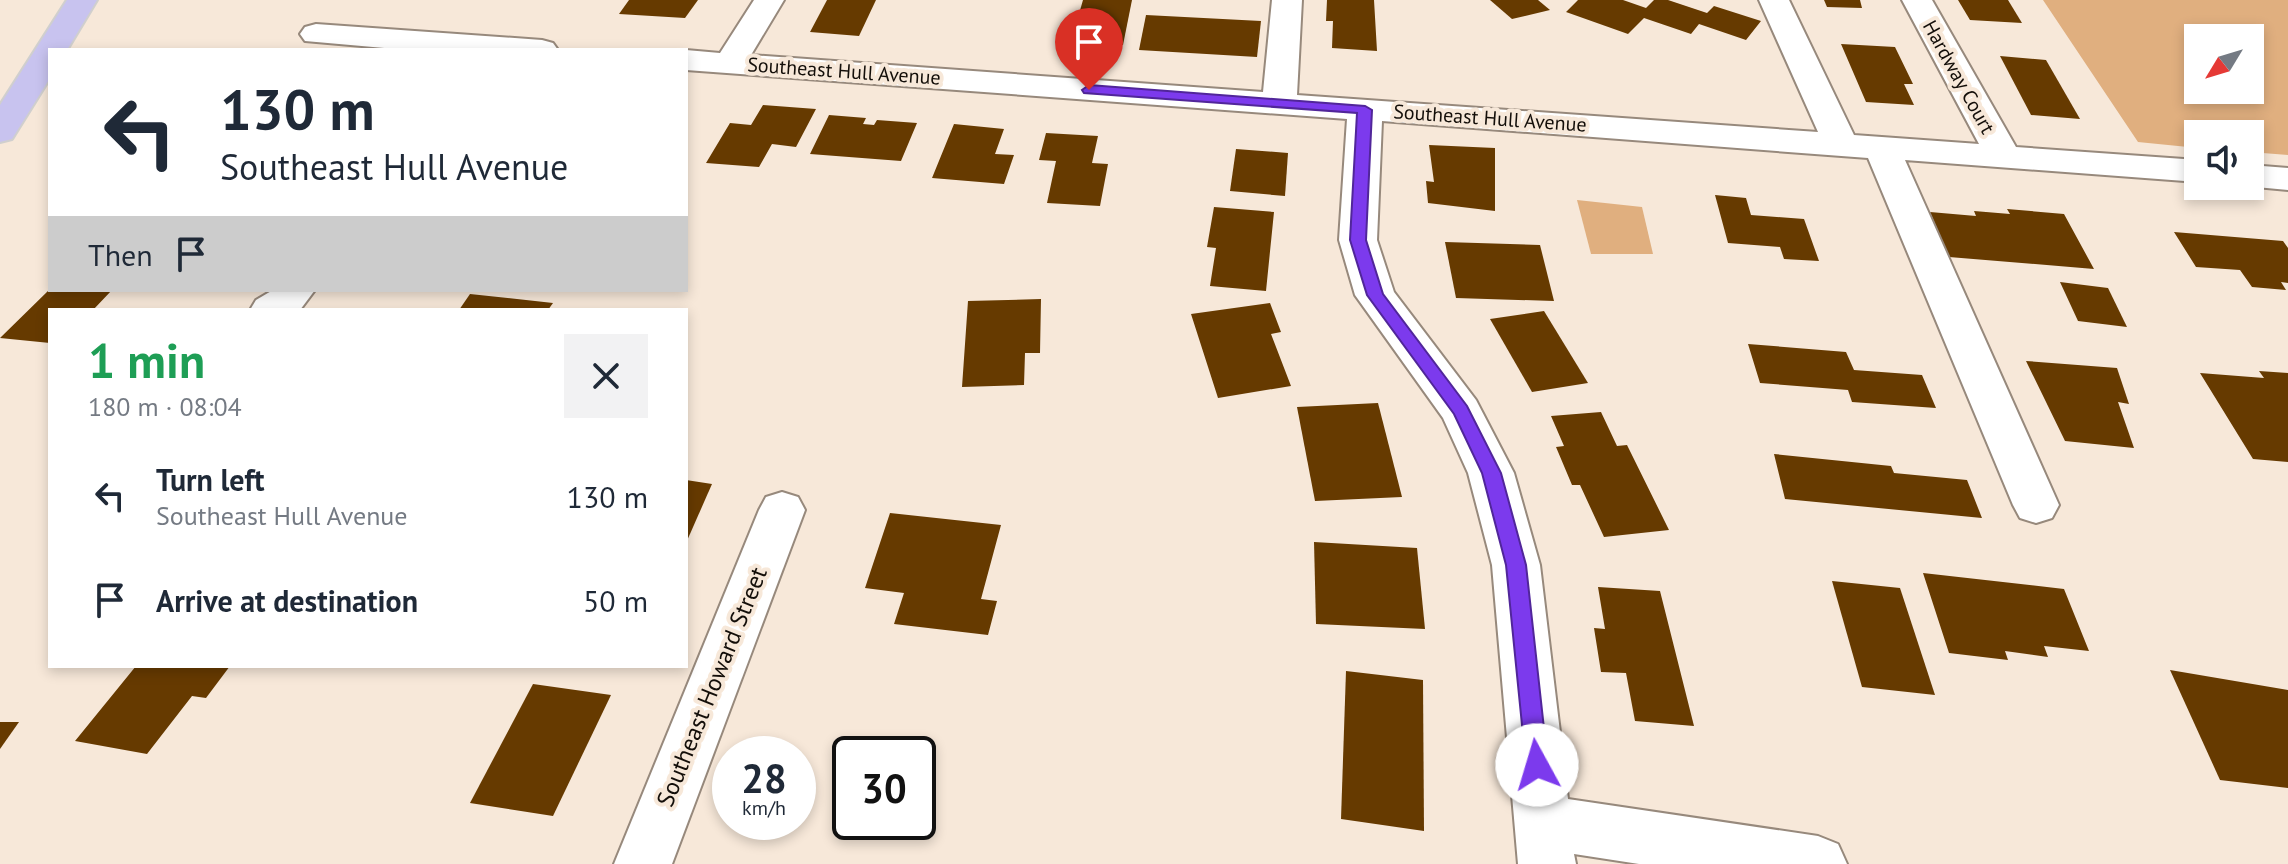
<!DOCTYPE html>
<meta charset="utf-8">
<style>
body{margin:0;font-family:"PT Sans",sans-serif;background:#f2f2f3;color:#1f2937;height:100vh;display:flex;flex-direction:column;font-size:30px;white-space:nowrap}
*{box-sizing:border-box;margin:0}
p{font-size:26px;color:#747a83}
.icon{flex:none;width:44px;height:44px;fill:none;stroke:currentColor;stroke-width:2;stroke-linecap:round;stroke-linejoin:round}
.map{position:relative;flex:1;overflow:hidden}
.drawer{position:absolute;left:48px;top:308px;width:640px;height:360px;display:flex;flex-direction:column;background:#fff;border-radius:0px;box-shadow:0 4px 12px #0003}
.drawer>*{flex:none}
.hud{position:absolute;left:48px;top:48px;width:640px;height:244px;border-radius:0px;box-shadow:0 4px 12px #0003;background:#fff;color:#1f2937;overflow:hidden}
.needle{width:52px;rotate:232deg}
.buttons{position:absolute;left:2184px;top:24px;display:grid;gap:16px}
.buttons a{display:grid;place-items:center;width:80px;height:80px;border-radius:0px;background:#fff;box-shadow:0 4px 12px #0003;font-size:40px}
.speed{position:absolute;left:712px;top:736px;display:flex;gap:16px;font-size:40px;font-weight:700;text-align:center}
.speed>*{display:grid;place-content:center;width:104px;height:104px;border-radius:50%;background:#fff;box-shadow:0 4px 12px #0003;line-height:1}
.speed small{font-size:20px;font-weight:400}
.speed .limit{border:4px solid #111;border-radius:12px;background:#fff;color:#111}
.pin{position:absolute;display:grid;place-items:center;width:68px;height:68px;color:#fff;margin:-82px -34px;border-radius:50% 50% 50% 0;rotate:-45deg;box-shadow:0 0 8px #0007}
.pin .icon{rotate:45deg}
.me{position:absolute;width:88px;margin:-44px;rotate:354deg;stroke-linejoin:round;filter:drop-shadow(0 0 6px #0008)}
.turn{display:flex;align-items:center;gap:28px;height:168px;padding:0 40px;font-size:36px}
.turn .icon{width:104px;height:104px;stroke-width:2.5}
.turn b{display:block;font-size:56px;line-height:68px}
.then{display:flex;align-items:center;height:76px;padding:0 40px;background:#0003;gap:16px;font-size:30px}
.round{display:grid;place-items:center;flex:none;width:84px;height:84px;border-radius:0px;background:#f2f2f3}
.summary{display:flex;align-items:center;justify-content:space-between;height:136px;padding:0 40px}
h1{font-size:48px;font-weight:700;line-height:60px;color:#1e9e55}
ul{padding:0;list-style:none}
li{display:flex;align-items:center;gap:24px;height:104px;padding:0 40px}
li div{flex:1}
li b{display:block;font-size:30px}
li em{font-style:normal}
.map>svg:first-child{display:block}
.green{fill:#e0af7f;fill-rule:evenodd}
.building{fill:#663a00}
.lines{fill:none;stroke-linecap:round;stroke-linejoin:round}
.minor-casing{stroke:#97897c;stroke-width:4}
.major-casing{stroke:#d0cfce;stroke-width:4}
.minor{fill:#fff;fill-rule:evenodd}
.major{fill:#c8c3ef;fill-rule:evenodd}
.route{fill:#7c3aed;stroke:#51269a;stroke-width:2}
.labels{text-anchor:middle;stroke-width:8;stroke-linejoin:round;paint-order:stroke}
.far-street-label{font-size:20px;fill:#130e09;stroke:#f7e8d9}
.street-label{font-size:24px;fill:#130e09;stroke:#f7e8d9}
</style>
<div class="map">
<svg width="2288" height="864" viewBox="0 0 2288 864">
<rect width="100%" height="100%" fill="#f7e8d9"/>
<g class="green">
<path d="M 2043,0 L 2288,0 L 2288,155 L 2250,152 L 2250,134 L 2198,134 L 2198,148 L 2138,142 ZM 2198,38 L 2250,38 L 2250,90 L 2198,90 Z"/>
<polygon points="1577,200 1642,207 1653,254 1591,254"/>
</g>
<g class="building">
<polygon points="629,0 698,0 685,18 619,14"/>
<polygon points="827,0 876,0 859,36 810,32"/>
<polygon points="1083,0 1132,0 1123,45 1071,42"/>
<polygon points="1327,0 1374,0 1377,51 1332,48 1333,21 1326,21"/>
<polygon points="1490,0 1538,0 1550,10 1512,19"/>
<polygon points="1578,0 1623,0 1646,8 1654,0 1668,0 1707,13 1714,6 1761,21 1746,40 1699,24 1691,34 1644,18 1628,34 1566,12"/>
<polygon points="1824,0 1860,0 1862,8 1827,7"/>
<polygon points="1958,0 2008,0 2022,23 1970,20"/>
<polygon points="1146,15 1261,21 1257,57 1139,50"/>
<polygon points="1841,44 1895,47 1913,84 1904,84 1914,105 1866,102"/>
<polygon points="2000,56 2046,60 2080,119 2031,115"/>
<polygon points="763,105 816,109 796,147 772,144 759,167 706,163 730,123 751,125"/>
<polygon points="829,115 866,118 863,124 874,125 877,120 917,123 901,161 810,154"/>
<polygon points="954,124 1004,129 995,154 1014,155 1004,184 932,178"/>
<polygon points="1046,133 1098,136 1092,163 1108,164 1100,206 1047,203 1056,161 1039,160"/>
<polygon points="1429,145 1495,148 1495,211 1428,203 1426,181 1434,182"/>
<polygon points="1236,149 1288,153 1285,196 1230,191"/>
<polygon points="1715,195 1746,198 1751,215 1804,219 1819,261 1784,259 1780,247 1728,243"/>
<polygon points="1214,207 1274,212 1266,291 1210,286 1216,248 1207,247"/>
<polygon points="2007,209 2064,214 2094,269 1949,257 1930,212 1976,216 1974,211 2010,214"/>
<polygon points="2174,232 2283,241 2288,248 2288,283 2281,282 2286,290 2252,287 2240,270 2196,267"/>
<polygon points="1445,242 1540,245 1554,301 1456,298"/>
<polygon points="2060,282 2108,288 2127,327 2078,321"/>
<polygon points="49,290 112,290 93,310 50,310 50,343 0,338"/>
<polygon points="470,294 553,303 548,310 459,310"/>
<polygon points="1041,299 1040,353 1025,353 1024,385 962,387 968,301"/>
<polygon points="1270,303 1281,332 1271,334 1291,386 1218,398 1191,314"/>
<polygon points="1544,311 1588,383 1532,392 1490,319"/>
<polygon points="1748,344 1846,352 1854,370 1922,375 1936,408 1852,402 1848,390 1760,383"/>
<polygon points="2026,361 2117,368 2129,404 2118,402 2134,448 2065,441"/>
<polygon points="2259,371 2288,373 2288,462 2253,459 2200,373 2264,378"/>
<polygon points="1378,403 1402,497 1315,501 1297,407"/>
<polygon points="1601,412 1617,446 1627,445 1669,530 1604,537 1580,485 1572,485 1556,447 1564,446 1551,416"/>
<polygon points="1774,454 1891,466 1894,473 1967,480 1982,518 1785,499"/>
<polygon points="686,480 712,484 686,543"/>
<polygon points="890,513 1001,525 981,599 997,601 988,635 894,624 904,593 865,588"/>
<polygon points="1314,542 1417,548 1425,629 1316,624"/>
<polygon points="1923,573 2064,589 2089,651 2044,646 2048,657 2005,651 2008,660 1949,653"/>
<polygon points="1832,581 1900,588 1935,695 1862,687"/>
<polygon points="1598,587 1660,591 1694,726 1635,721 1626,673 1601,672 1594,628 1605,629"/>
<polygon points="136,666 230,666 206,698 192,696 147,754 75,741"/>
<polygon points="2170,670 2288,690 2288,788 2220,780"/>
<polygon points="1346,671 1423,680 1424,831 1341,819"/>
<polygon points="533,684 611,695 553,816 470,803"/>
<polygon points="0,722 19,722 0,749"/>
</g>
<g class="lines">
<defs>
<g id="minor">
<polygon points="754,0 784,0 751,55 1263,92 1272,0 1302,0 1297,95 1818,132 1759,0 1789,0 1854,135 1979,144 1902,0 1932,0 2016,147 2198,160 2198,182 1905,160 2059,505 2052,518 2036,523 2020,518 2013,505 1868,158 1382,121 1377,240 1394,292 1476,400 1514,473 1540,565 1568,799 1818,836 1838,844 1847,864 1639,864 1574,854 1576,864 1518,864 1492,565 1468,473 1443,418 1355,295 1339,240 1347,119 686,70 686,50 720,53"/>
<polygon points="316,24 542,40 553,43 558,50 407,50 305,41 300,34 305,27"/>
<polygon points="2250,165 2288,168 2288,190 2245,186 2250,186"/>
<polygon points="273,290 315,290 300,310 250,310 256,300"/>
<polygon points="782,492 798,497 805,510 672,864 614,864 759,510 766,497"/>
</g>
<polygon id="major" points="67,0 97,0 67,50 50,50 50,78 12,139 0,142 0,105"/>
</defs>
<use href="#minor" class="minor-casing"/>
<use href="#major" class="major-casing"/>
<use href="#minor" class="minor"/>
<use href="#major" class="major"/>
</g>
<polygon class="route" points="1089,85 1365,106 1372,110 1366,240 1383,294 1467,406 1501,473 1526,565 1548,765 1545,772 1537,775 1529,772 1526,765 1506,565 1482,473 1454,414 1367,295 1350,240 1357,113 1084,93 1082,90"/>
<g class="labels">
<g class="far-street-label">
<text transform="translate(844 71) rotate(4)" y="7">Southeast Hull Avenue</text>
<text transform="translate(1959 77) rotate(61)" y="7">Hardway Court</text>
<text transform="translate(1490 118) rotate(4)" y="7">Southeast Hull Avenue</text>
</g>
<g class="street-label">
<text transform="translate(712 687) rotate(-68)" y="8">Southeast Howard Street</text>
</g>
</g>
</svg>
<div class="buttons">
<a><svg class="needle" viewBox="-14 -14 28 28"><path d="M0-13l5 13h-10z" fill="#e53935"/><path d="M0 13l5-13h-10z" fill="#747a83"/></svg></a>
<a><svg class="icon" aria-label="sound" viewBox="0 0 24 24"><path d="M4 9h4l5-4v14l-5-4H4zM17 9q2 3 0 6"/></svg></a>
</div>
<div class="speed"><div>28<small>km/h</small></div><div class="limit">30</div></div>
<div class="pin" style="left:1089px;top:90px;background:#d93025"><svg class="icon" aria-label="arrive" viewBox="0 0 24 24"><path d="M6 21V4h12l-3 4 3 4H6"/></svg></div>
<svg class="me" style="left:1537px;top:765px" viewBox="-20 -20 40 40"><circle r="19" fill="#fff"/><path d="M0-13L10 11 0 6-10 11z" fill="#7c3aed"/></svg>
<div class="hud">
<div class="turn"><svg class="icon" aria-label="left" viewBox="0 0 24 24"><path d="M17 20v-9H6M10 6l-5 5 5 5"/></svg><div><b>130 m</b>Southeast Hull Avenue</div></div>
<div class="then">Then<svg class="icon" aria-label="arrive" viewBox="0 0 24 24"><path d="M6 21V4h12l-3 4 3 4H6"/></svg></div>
</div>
<section class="drawer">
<div class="summary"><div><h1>1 min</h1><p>180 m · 08:04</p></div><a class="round"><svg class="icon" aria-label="close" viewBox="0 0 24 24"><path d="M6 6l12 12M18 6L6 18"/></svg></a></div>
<ul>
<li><svg class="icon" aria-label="left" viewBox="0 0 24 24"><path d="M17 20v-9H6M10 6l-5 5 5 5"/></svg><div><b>Turn left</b><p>Southeast Hull Avenue</p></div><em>130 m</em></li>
<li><svg class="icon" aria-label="arrive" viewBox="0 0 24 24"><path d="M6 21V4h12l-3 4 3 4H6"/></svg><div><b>Arrive at destination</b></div><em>50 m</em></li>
</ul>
</section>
</div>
